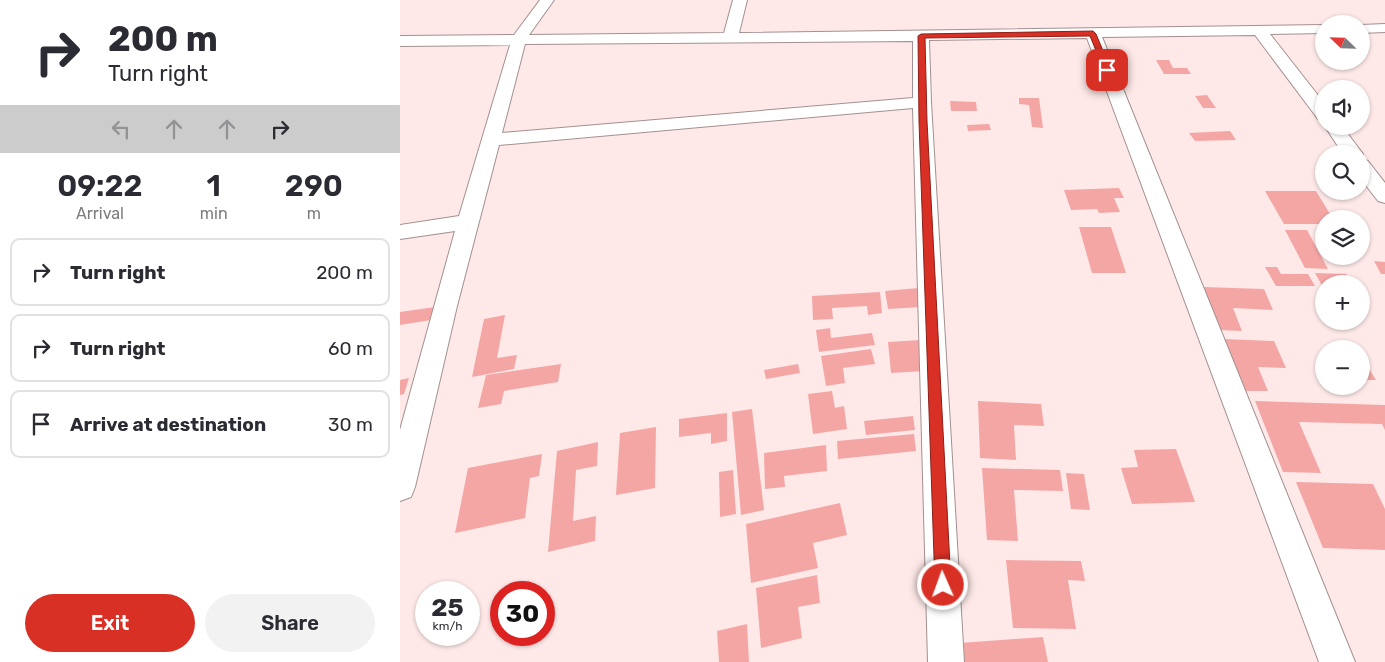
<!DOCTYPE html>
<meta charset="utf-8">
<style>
body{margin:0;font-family:Rubik,sans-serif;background:#f2f2f3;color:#2b2b33;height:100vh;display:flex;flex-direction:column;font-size:19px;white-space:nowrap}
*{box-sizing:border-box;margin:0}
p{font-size:16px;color:#7c7c81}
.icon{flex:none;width:28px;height:28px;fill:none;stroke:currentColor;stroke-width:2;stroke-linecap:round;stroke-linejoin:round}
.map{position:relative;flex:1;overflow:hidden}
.sheet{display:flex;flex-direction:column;background:#fff;width:400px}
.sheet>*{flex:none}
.hud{background:#fff;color:#2b2b33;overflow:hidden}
.needle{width:32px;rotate:293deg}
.tools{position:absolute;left:915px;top:15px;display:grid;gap:10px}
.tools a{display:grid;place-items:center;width:55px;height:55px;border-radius:50%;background:#fff;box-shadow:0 1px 4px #0004;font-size:25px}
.speed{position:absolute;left:15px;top:581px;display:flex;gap:10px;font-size:25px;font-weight:700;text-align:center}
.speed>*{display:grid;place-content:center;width:65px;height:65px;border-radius:50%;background:#fff;box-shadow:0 1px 4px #0004;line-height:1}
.speed small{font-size:12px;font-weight:400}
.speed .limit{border:8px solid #d22;background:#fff;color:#111}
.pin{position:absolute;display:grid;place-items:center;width:42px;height:42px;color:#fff;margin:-21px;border-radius:10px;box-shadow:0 2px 8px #0006}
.me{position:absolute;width:55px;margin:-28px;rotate:358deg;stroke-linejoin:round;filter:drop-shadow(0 0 4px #0008)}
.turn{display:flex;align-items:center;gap:18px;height:105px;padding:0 25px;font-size:22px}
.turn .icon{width:65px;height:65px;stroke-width:2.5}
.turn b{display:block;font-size:35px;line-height:42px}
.lanes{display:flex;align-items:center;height:48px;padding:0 25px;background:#0003;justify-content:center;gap:25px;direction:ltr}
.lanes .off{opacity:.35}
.eta{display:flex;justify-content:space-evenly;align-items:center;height:85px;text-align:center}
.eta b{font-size:30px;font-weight:600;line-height:35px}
.cta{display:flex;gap:10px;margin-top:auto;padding:10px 25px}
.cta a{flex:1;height:58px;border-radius:30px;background:#d93025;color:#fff;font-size:20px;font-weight:600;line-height:58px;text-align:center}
.cta a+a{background:#f2f2f3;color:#2b2b33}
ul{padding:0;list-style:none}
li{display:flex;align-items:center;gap:15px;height:68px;margin:0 10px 8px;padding:0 15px;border:2px solid #e1e1e2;border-radius:10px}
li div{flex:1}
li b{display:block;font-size:19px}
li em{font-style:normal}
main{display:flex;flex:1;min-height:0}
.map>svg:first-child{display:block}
.building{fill:#f4a6a5}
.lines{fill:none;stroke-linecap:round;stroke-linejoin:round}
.minor-casing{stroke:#a39090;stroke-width:2}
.minor{fill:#fff;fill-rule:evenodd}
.route{fill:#d93025;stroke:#8d1f18}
</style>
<main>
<section class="sheet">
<div class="hud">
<div class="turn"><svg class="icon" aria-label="right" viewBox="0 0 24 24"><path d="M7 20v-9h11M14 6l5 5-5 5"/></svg><div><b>200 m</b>Turn right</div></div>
<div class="lanes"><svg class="icon off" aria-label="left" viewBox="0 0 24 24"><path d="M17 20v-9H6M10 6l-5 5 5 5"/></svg><svg class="icon off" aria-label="ahead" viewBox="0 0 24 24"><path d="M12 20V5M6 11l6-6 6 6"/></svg><svg class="icon off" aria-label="ahead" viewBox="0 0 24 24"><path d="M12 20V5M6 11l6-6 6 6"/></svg><svg class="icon" aria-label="right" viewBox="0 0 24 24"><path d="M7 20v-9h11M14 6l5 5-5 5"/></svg></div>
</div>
<div class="eta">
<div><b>09:22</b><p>Arrival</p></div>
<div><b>1</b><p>min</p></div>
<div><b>290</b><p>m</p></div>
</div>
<ul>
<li><svg class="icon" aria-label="right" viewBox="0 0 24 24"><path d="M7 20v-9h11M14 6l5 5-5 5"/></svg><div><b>Turn right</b></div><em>200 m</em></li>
<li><svg class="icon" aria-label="right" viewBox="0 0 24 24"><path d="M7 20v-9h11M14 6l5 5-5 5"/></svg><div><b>Turn right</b></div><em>60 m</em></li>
<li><svg class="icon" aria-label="arrive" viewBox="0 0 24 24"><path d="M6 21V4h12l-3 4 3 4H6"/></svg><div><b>Arrive at destination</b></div><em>30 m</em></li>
</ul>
<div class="cta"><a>Exit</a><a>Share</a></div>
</section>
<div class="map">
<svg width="985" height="662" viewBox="0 0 985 662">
<rect width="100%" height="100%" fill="#fee9e8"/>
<g class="building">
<polygon points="756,60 769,60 773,68 787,68 791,74 764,74"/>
<polygon points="807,95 816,108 803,108 795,96"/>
<polygon points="619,98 639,98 643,128 632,127 629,105 619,104"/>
<polygon points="550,101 576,102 577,111 551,111"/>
<polygon points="589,124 591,130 568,131 567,125"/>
<polygon points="830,131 836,140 795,141 789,133"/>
<polygon points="719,188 724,198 714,198 720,212 699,213 697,209 671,210 664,190"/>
<polygon points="865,191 916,191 933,219 924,219 924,224 884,224"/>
<polygon points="679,227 711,227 726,273 692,273"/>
<polygon points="885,230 907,230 928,269 905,268"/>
<polygon points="974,261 985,262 985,274 981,274"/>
<polygon points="865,267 877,267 881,274 908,274 915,286 876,286"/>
<polygon points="915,273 946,274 952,284 924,284 924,289"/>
<polygon points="804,287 864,289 873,310 833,308 842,331 819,330"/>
<polygon points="518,288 521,307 488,309 485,291"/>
<polygon points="480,292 482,313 468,315 467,306 432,308 433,319 413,320 412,296"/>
<polygon points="35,307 31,320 0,325 0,312"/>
<polygon points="105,315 97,358 117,355 114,369 72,377 84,319"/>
<polygon points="430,328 431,338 472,333 475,345 419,352 416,330"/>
<polygon points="824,339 874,341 886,368 858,367 868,391 844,391"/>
<polygon points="520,340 524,371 491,373 488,342"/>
<polygon points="938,343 953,343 957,349 942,349"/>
<polygon points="471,349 475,364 443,368 445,383 426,386 421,356"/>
<polygon points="961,356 976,380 961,380"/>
<polygon points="161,364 158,382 104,391 101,404 78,408 86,375"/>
<polygon points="398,364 400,373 366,379 364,370"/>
<polygon points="9,378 4,394 0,395 0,380"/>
<polygon points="432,391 435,408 444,406 447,429 413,434 408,394"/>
<polygon points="578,401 641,404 644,426 614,425 616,460 580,458"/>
<polygon points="855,401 985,405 985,430 982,424 899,422 921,473 883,472"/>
<polygon points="352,409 364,510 341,515 332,412"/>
<polygon points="327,413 327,441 311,444 311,433 279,437 279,419"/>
<polygon points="513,416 515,430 466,435 464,421"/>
<polygon points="256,427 255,488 216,495 220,433"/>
<polygon points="514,434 516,451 438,459 437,441"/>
<polygon points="198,442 197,466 176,470 173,521 196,516 195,541 148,552 157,451"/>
<polygon points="426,445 427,471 384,476 385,487 365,489 364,453"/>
<polygon points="776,449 795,502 732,504 721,468 738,467 734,450"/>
<polygon points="142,454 139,476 130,478 125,518 55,533 68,468"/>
<polygon points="582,468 660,470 663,491 614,490 618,541 587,540"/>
<polygon points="333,470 336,514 320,517 319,472"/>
<polygon points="666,473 684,474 690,510 671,509"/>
<polygon points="896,482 973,484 985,509 985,550 923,548"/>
<polygon points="440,503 447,535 413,543 418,568 351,583 346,524"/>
<polygon points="606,560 681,561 685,581 668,580 676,629 613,628"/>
<polygon points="417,575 420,603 398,607 402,638 361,648 356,588"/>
<polygon points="347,624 349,662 319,662 317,631"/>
<polygon points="643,637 648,662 562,662 560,643"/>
</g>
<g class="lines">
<defs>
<g id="minor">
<path d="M 140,0 L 154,0 L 129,35 L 324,33 L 333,0 L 347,0 L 339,33 L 924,25 L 924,33 L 870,34 L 924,103 L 924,120 L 918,119 L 855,35 L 702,37 L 955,662 L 919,662 L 687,38 L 529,40 L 531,102 L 564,662 L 528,662 L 513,108 L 99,145 L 57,306 L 15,487 L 11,497 L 0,501 L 0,430 L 55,231 L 0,239 L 0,225 L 59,216 L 110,45 L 0,46 L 0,36 L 114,35 ZM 513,41 L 513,98 L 102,133 L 125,44 Z"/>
<polygon points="985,24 985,32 961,33 961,25"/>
<polygon points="924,125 942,126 963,154 961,156 961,154 943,154"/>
<polygon points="961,159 968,161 985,183 985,203 978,201 961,179"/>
</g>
</defs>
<use href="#minor" class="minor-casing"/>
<use href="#minor" class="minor"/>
</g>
<polygon class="route" points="693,31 696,34 711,70 710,72 704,70 690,36 525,38 527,121 551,585 548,590 543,592 538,590 535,585 519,121 518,36 521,34"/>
</svg>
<div class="tools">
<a><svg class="needle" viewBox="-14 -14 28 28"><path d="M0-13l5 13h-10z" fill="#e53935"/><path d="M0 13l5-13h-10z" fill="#7c7c81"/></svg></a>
<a><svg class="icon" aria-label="sound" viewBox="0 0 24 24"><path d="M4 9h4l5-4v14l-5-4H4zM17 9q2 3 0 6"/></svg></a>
<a><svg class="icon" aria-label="search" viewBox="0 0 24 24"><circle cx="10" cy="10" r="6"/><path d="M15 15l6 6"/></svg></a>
<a><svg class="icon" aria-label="layers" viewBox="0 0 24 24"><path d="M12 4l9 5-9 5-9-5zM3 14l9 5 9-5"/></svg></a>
<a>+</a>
<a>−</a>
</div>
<div class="speed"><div>25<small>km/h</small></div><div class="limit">30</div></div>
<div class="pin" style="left:707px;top:70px;background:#d93025"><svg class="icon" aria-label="arrive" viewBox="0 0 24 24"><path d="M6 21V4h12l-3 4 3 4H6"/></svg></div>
<svg class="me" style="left:543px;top:585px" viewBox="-20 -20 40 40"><circle r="17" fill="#d93025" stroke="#fff" stroke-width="3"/><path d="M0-11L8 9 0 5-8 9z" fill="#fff"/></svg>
</div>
</main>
